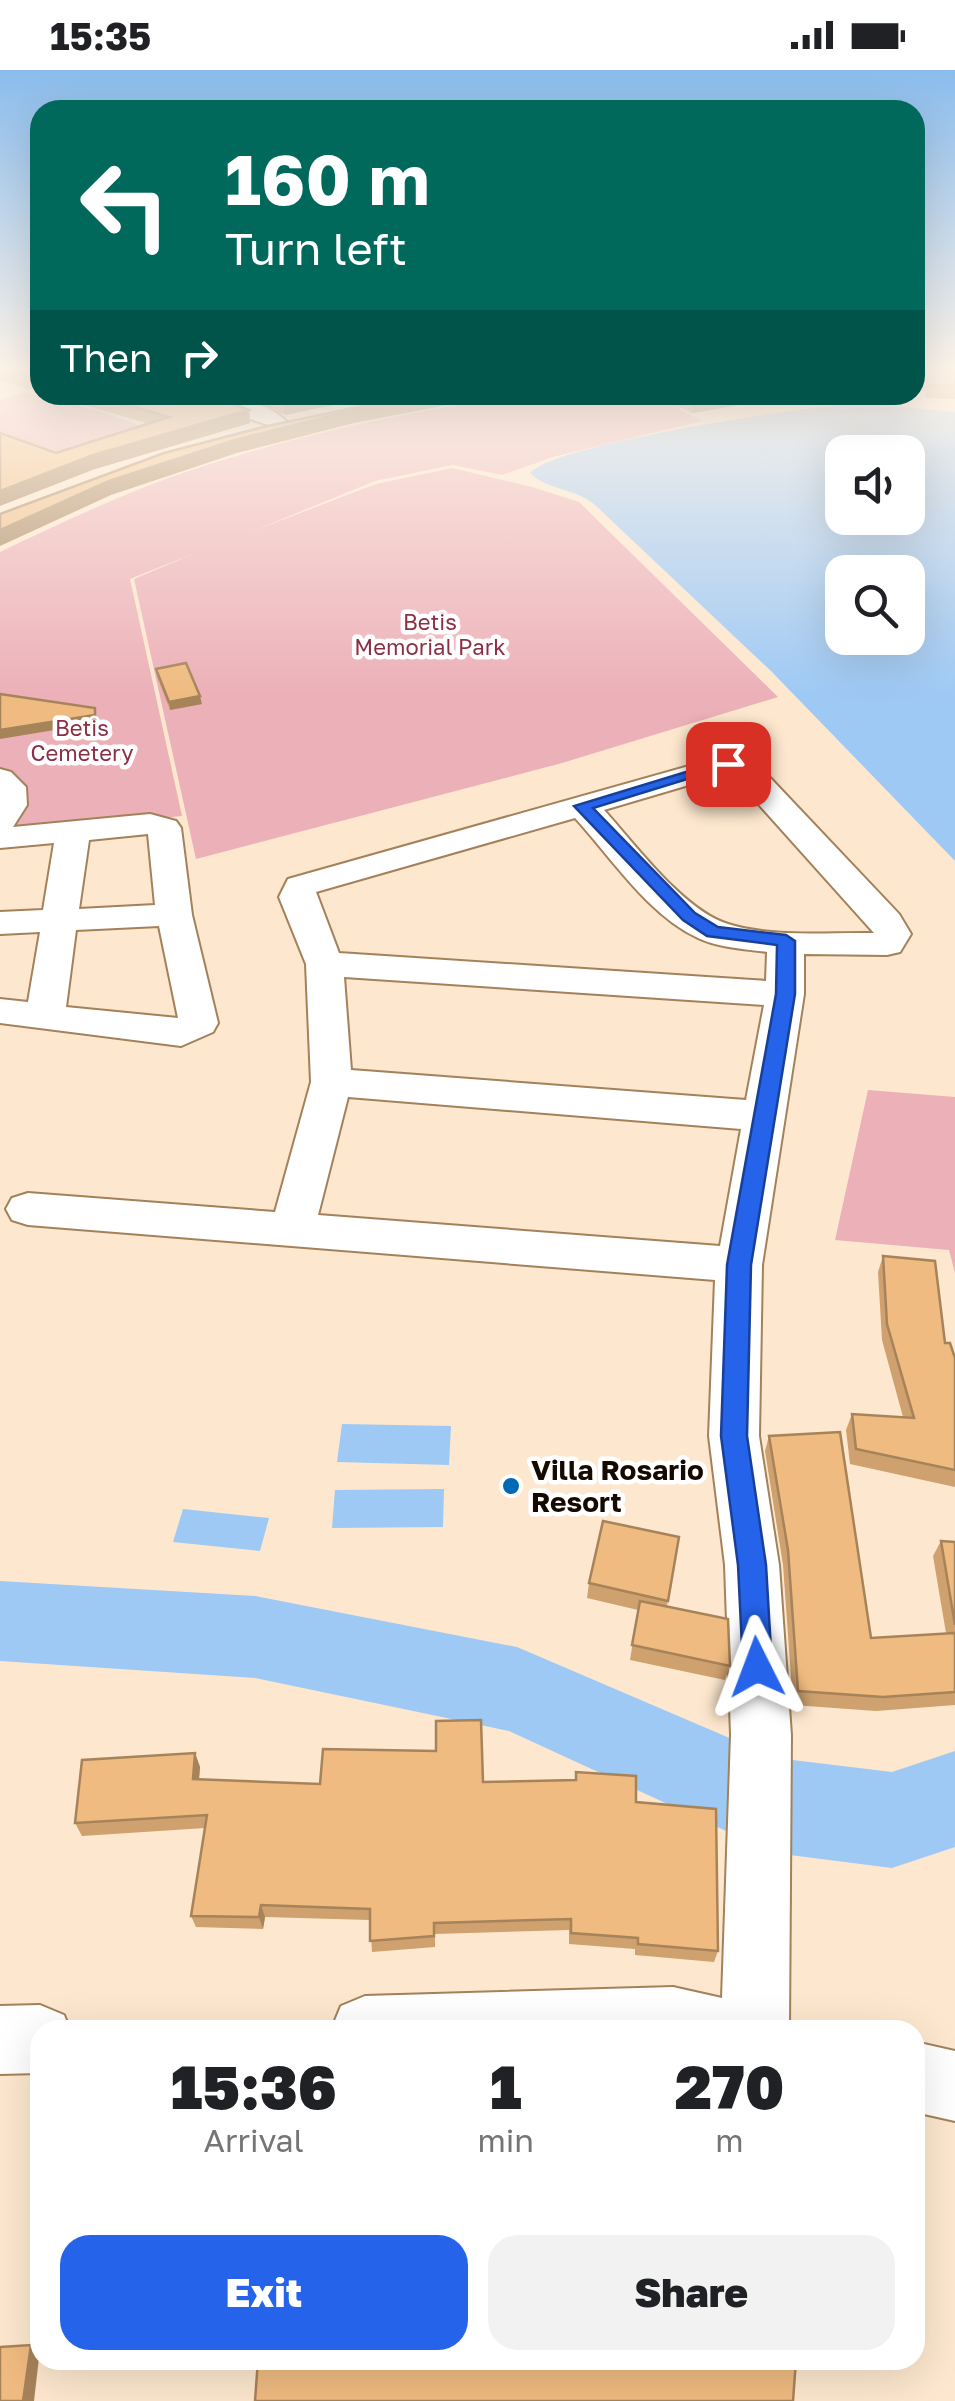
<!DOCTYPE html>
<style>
body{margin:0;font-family:"Golos Text",sans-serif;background:#f2f2f2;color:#202124;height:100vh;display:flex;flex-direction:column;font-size:38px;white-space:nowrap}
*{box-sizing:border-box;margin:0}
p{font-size:32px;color:#757577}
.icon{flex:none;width:55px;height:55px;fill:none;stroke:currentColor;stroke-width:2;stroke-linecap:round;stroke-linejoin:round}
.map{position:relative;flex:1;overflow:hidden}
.sheet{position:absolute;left:30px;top:1950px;width:895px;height:350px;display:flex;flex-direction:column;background:#fff;border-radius:30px;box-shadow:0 10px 40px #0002}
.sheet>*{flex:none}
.banner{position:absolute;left:30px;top:30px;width:895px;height:305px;border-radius:30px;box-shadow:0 10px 40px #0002;background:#00695c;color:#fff;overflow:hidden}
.tools{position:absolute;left:825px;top:365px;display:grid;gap:20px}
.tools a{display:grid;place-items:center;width:100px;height:100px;border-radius:20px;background:#fff;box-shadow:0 10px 40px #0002;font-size:50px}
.pin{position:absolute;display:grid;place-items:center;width:85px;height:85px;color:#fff;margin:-42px;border-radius:20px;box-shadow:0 5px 15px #0006}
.me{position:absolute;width:110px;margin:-55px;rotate:357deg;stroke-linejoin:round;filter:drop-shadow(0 0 8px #0008)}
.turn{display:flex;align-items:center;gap:35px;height:210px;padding:0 30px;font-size:45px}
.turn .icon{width:130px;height:130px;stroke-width:2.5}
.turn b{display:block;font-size:70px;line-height:85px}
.then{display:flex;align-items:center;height:95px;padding:0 30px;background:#0003;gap:20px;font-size:38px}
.eta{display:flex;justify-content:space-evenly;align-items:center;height:170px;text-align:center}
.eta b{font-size:60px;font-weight:800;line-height:70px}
.primary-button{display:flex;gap:20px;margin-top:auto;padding:20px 30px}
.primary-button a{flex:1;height:115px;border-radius:30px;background:#2563eb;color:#fff;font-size:40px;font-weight:800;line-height:115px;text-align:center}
.primary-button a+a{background:#f2f2f2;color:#202124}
.status{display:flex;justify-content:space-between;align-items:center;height:70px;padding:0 50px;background:#fff;direction:ltr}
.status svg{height:28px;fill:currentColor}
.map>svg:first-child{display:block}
.green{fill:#ecb0b8}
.water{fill:#9ec9f5;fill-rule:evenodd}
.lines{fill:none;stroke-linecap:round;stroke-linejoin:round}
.river{fill:#9ec9f5;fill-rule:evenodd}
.minor-casing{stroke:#a3815a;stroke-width:4}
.minor{fill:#fff;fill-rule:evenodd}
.wall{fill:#cea16e}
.shaded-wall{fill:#a7835a}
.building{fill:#efbb80;stroke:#a7835a;stroke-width:2.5}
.route{fill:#2563eb;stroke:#184099;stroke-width:2.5}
.poi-dot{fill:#0069b5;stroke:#fff;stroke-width:4}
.labels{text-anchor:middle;stroke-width:9;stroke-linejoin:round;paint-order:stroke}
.far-park-label{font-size:22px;fill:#8c2f45;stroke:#fff}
.poi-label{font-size:28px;font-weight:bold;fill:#160900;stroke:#fff;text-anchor:start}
</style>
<div class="status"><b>15:35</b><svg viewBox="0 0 49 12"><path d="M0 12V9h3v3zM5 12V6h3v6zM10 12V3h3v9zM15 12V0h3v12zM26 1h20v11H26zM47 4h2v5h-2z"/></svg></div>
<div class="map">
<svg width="955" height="2331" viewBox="0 0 955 2331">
<rect width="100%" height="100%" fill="#fde7ce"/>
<g class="green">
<polygon points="24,322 96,340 164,364 0,396 0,331"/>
<path d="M 522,325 L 673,325 L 682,332 L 679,339 L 702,351 L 553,387 L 502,405 L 453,395 L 375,411 L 253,461 L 376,414 L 452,398 L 532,417 L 579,432 L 778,627 L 562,693 L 196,789 L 134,509 L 195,483 L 130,509 L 182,746 L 0,764 L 0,482 C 57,455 115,427 174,406 C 286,367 405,342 522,325 Z"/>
<polygon points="868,1020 955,1027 955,1203 949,1180 835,1170"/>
</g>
<g class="water">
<path d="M 861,333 L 955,342 L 955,791 L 771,601 L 595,435 C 576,418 546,420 530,403 C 556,373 810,336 861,333 ZM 908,382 L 908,448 L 842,448 L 842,382 ZM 842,502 L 908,502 L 908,568 L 842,568 Z"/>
<polygon points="342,1354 451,1356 449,1395 337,1392"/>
<polygon points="444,1419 443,1457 332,1458 335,1420"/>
<polygon points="183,1439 269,1448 260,1481 173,1472"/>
</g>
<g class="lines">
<polygon class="river" points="0,1511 255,1526 517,1577 776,1688 892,1702 955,1681 955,1777 892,1798 774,1783 509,1661 255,1608 0,1591"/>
<defs>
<g id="minor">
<path d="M 192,325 C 225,325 266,328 290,355 L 287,360 C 279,361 211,334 195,329 Z"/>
<path d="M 728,685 L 757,694 L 899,844 L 911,864 L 900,882 L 887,885 L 804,884 L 804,924 L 762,1195 L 759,1366 L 779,1495 L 791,1665 L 789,1960 L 331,1960 L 341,1936 L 365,1926 L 673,1917 L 722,1928 L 731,1665 L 725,1495 L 709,1366 L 715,1210 L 28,1155 L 12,1150 L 6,1139 L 12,1128 L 28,1123 L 275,1142 L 311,1012 L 306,894 L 279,827 L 288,809 ZM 726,704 L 735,708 L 874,863 C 828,862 772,868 728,854 C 683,840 635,774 604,740 ZM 575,748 C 611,787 648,845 698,868 C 719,878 745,879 767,882 L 766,911 L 339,883 L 316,822 ZM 344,907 L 764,935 L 746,1030 L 351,1000 ZM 348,1027 L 741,1059 L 720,1176 L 318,1145 Z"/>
<path d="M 0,699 L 11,702 L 26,717 L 27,735 L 13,757 L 150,744 L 176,751 L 181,758 L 192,845 L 218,953 L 213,962 L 181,976 L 0,953 L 0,929 L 28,932 L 40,862 L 0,864 L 0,842 L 43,840 L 54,773 L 0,778 ZM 148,764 L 155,835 L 79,839 L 89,770 ZM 159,856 L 178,948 L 66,937 L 76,860 Z"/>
<polygon points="40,1935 64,1945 70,1960 40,1960 40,2003 0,2004 0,1936"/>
<polygon points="915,1972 955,1981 955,2051 915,2042"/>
</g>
</defs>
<use href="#minor" class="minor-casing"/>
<use href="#minor" class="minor"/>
</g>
<g class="wall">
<polygon points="0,298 40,298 40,322 0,310"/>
<polygon points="915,298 955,298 955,329 926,328 925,321 915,321"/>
<polygon points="51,325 212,325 249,340 250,353 95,399 56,383 149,354"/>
<polygon points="226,325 380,325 285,345 240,327"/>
<polygon points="655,325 798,325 692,343"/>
<polygon points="156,599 202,634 170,640 157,607"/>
<polygon points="883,1186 955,1288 955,1417 850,1394 846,1360 852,1344 903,1347 882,1270 878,1202"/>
<polygon points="769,1366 871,1568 946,1563 933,1486 941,1471 955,1472 955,1635 876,1641 793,1635 783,1495 765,1381"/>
<polygon points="679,1467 667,1536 730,1596 725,1610 630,1590 638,1540 587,1528 589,1513"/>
<polygon points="195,1683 200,1697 199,1709 320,1714 483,1712 636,1732 718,1881 714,1892 635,1885 635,1879 569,1874 569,1860 435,1864 435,1877 372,1882 370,1850 265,1847 263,1859 196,1857 191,1846 205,1758 82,1766 75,1753"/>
</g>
<g class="shaded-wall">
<polygon points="317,325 380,325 285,345 283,332"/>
<polygon points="431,325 512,325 473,330 354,353 237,383 111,425 0,476 0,460 109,411 235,370 353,340"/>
<polygon points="722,325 798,325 692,343 693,330"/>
<polygon points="249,340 250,353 95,399 0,436 0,421 93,385"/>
<polygon points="200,626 202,634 170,640 169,632"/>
<polygon points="95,638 97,653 0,669 0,660"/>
<polygon points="195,1683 200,1697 198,1722 193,1709"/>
<polygon points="261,1835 265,1847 263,1859 259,1847"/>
<polygon points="31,2275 40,2279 34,2331 23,2331"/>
</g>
<g class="building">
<polygon points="1,298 40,298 40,310"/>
<polygon points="915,298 955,298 955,316 928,315 927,309 915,309"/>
<polygon points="93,325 212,325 249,340 93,385 0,421 0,363 56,383 169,347"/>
<polygon points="266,325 317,325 283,332"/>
<polygon points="416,325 431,325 353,340 235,370 109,411 0,460 0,444 164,383 267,356"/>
<polygon points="683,325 722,325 693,330"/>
<polygon points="186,593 200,626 169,632 156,599"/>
<polygon points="0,624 95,638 95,645 0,660"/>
<polygon points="883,1186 935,1191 945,1273 950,1273 955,1288 955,1400 856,1379 852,1344 914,1348 887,1254"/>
<polygon points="840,1362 871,1568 955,1563 955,1622 883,1627 798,1621 788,1480 769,1366"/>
<polygon points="603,1451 679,1467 668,1531 589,1513"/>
<polygon points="941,1471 955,1472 955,1555"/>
<polygon points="640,1531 728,1549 730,1596 632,1575"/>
<polygon points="481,1650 483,1712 576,1710 576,1702 636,1706 636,1732 716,1739 718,1881 638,1874 638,1868 571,1863 571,1849 434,1853 434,1866 370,1871 370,1839 261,1835 259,1847 191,1846 207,1745 75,1753 82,1690 195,1683 193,1709 320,1714 323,1679 436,1681 436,1651"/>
<polygon points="31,2275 23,2331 0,2331 0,2277"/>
<polygon points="258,2290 796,2290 793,2331 255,2331"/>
</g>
<linearGradient id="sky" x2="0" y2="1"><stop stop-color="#8abced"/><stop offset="0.48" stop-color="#fef4e9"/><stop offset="1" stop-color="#fef4e9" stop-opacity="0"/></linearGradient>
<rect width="955" height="625" fill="url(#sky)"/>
<polygon class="route" points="722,691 736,694 593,738 695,843 718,857 786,865 795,871 795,924 751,1195 747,1366 766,1495 772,1597 768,1606 757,1610 747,1606 743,1597 738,1495 721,1366 727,1195 776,924 777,875 707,866 683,850 574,736"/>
<circle class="poi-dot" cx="511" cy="1416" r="10"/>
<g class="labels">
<g class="far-park-label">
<text x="430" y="560">Betis<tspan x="430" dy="25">Memorial Park</tspan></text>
<text x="82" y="666">Betis<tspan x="82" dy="25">Cemetery</tspan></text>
</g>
<g class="poi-label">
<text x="531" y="1410">Villa Rosario<tspan x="531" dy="32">Resort</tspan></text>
</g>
</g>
</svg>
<div class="tools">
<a><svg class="icon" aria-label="sound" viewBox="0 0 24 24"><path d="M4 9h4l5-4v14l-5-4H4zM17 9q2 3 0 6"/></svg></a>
<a><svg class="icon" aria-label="search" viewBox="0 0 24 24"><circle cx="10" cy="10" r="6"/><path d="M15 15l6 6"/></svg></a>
</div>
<div class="pin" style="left:728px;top:694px;background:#d93025"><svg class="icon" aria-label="arrive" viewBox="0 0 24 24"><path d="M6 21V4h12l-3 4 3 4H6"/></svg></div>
<svg class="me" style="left:757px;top:1597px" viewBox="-20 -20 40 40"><path d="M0-17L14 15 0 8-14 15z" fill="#2563eb" stroke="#fff" stroke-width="4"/></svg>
<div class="banner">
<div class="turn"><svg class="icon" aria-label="left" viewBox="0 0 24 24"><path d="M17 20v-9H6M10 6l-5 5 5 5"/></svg><div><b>160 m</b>Turn left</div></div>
<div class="then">Then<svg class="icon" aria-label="right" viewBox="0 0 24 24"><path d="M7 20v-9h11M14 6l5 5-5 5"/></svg></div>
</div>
<section class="sheet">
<div class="eta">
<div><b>15:36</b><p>Arrival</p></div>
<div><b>1</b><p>min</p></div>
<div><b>270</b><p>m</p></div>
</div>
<div class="primary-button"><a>Exit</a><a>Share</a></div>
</section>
</div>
